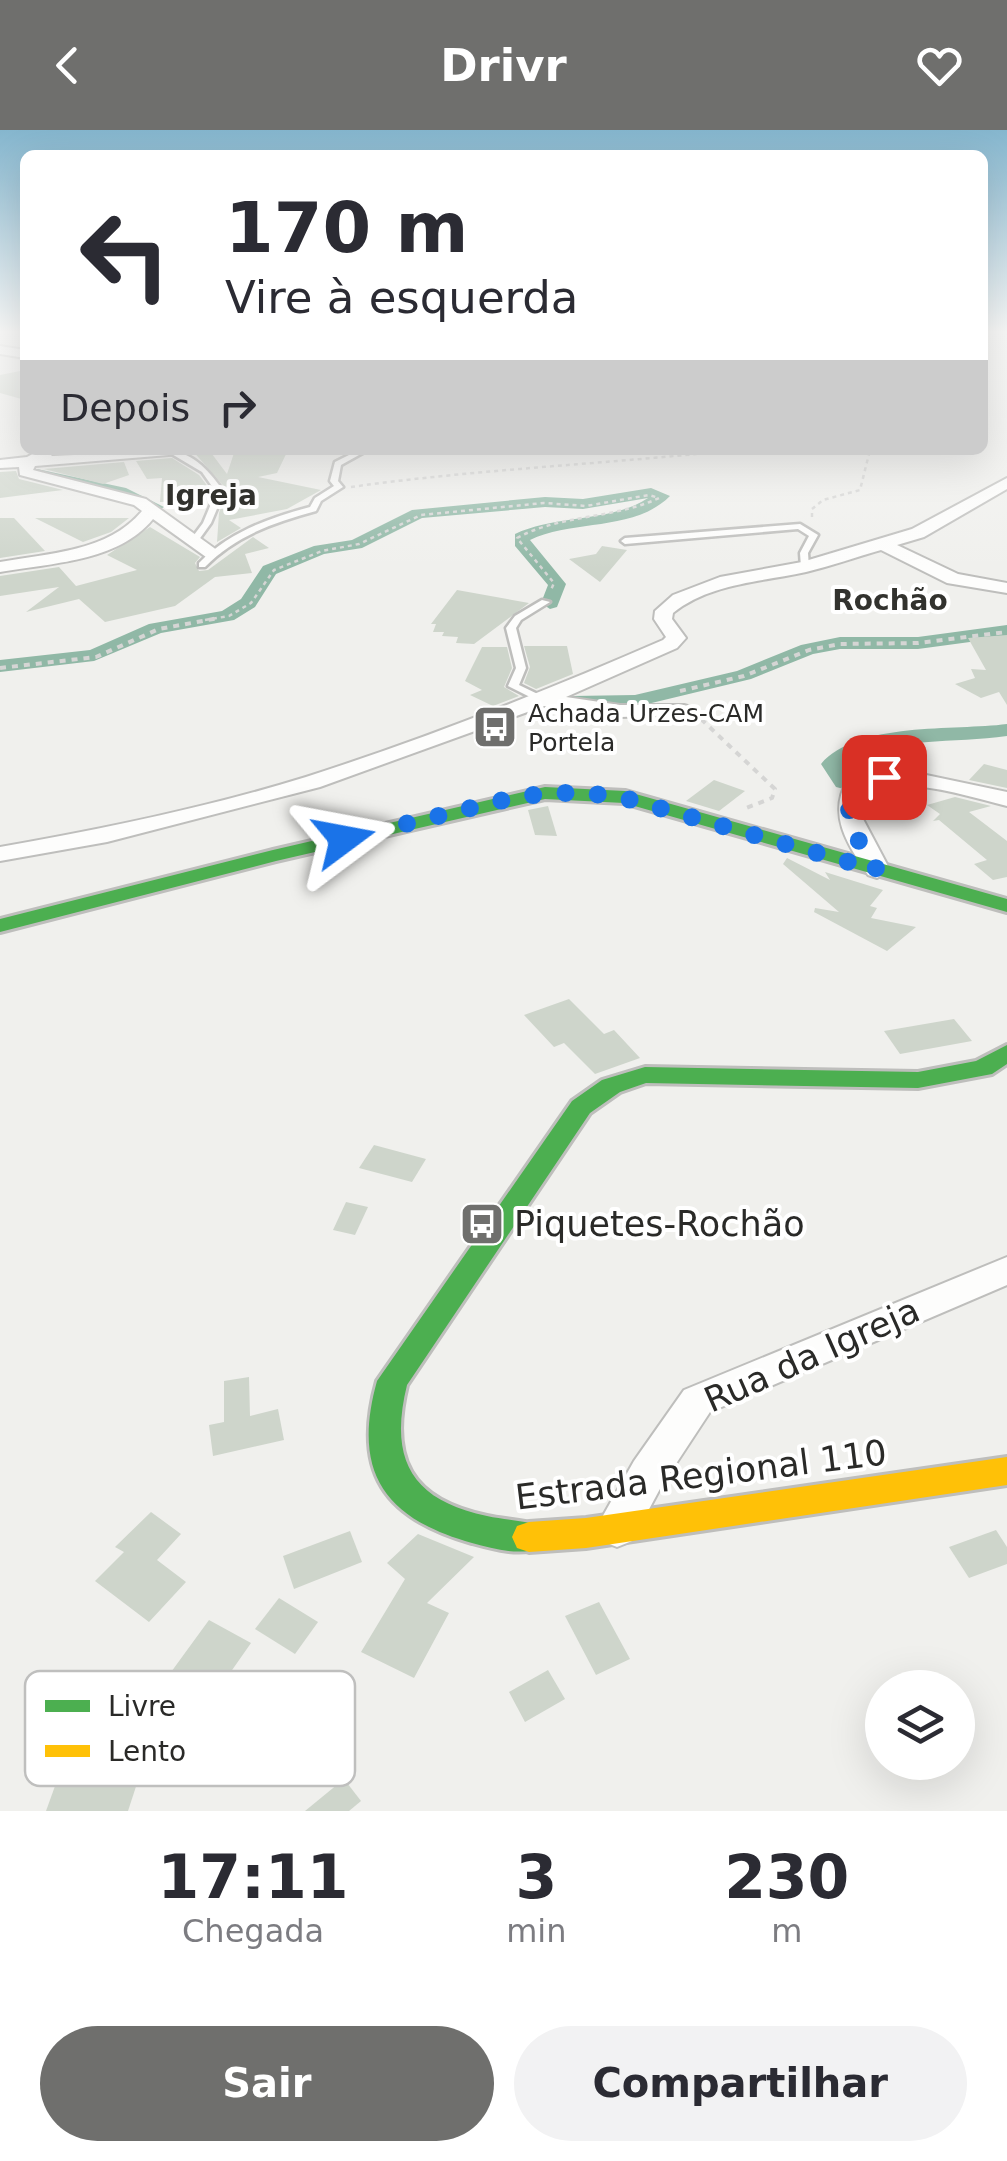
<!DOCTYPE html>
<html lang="pt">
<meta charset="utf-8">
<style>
body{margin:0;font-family:"DejaVu Sans",sans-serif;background:#f2f2f3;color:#2b2b33;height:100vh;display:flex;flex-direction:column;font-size:38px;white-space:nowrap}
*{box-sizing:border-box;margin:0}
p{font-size:32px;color:#7c7c81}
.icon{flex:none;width:55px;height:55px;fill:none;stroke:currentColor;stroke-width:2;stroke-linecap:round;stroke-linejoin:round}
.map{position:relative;height:1681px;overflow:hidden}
.side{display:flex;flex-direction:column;background:#fff;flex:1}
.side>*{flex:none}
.hud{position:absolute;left:20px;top:20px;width:968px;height:305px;border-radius:15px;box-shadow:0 10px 40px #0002;background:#fff;color:#2b2b33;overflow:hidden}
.tools{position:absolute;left:865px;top:1540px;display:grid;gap:20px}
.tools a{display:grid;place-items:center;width:110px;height:110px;border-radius:50%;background:#fff;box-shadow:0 10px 40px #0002;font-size:50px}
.pin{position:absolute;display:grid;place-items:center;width:85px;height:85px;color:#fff;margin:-42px;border-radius:20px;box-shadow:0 5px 15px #0006}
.me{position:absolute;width:110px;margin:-55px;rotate:77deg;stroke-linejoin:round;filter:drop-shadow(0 0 8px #0008)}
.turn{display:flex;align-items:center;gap:35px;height:210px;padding:0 40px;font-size:45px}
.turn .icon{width:130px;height:130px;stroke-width:2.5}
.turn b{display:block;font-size:70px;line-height:85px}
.then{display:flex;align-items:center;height:95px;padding:0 40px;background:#0003;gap:20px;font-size:38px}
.eta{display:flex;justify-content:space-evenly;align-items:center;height:170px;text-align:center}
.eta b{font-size:60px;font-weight:800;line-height:70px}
.primary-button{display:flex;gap:20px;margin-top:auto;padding:20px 40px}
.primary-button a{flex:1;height:115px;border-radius:60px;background:#6f6f6d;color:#fff;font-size:40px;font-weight:800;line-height:115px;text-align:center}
.primary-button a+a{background:#f2f2f3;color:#2b2b33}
header{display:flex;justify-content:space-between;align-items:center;height:130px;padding:0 40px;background:#6f6f6d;color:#fff;font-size:45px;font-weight:800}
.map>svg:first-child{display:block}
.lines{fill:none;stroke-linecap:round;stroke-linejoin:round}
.canal{fill:#90b8a6;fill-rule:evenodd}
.building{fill:#ced5cb}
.lane-casing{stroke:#bebebc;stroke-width:5}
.street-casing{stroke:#bebebc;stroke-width:4}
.fast-casing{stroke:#bebebc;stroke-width:6}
.slow-casing{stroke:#bebebc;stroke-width:6}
.path-far1{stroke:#d5d5d4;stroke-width:2.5;stroke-dasharray:4 4;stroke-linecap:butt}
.path{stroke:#d5d5d4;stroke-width:4;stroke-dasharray:6 6;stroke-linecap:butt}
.lane{fill:#fdfdfc;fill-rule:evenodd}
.street{fill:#fdfdfc;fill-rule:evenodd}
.fast{fill:#4caf50;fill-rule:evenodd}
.slow{fill:#ffc107;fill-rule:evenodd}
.route{stroke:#1a73e8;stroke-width:18;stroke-dasharray:0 32.4}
.labels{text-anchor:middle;stroke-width:8;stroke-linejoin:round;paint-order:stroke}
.far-poi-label{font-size:25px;fill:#2a2a28;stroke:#fff;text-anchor:start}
.far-neighbourhood-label{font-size:28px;font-weight:bold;fill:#32322e;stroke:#fff}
.near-poi-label{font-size:35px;fill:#2a2a28;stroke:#fff;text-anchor:start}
.near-street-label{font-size:35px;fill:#2a2a28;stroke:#fff}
.key{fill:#fff;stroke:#bfbfbe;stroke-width:2.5}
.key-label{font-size:28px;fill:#2a2a28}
</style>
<header><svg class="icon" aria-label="back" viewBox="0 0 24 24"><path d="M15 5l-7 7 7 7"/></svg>Drivr<svg class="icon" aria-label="heart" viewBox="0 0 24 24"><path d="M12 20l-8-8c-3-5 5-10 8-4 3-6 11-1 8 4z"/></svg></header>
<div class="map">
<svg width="1007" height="1681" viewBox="0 0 1007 1681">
<rect width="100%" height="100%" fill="#f0f0ed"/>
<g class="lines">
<g class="canal">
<polygon points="37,339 126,358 164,377 156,382 115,365 32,347 32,341"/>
<path d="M 651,358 L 670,366 C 634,402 574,389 530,410 L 566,454 L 557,477 L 550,479 L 541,473 L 548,455 L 515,416 L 515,404 C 557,384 610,393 648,368 L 583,379 L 545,377 L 422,388 L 362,418 L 324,424 L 276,444 L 255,477 L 234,490 L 161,503 L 94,531 L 0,542 L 0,530 L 90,520 L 149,494 L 222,481 L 241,469 L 263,436 L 314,416 L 352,410 L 412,380 L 545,367 L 583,369 Z"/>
<polygon points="1007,495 1007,507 918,519 840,519 813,524 751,549 635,577 573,578 563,572 573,566 635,565 737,541 801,515 840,507 918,507"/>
<path d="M 1007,594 L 1007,606 C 953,614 892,605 844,636 L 855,652 L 844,659 L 836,657 L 821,634 C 858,591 954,601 1007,594 Z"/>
</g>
</g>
<g class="building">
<polygon points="25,240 25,270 0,263 0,245"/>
<polygon points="192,320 209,320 227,344 235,320 288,320 277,343 258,347 321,360 287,379 229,390 241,398 217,412 219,383 227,360"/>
<polygon points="172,328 199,345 212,362 209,370 160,372 162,348 147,349 136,331"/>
<polygon points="124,332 129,345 103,354 44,339"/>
<polygon points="16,341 19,349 63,360 0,368 0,342"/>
<polygon points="0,388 14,388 45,421 0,428"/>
<polygon points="35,388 129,388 111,402 83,412"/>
<polygon points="150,397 200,427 195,433 199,441 208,440 253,407 269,418 245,424 252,443 215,447 175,476 105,492 79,469 26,482 59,457 0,466 0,446 59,437 76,456 137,440 107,425"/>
<polygon points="602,416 627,420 600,452 569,429 596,424"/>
<polygon points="457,460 529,473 474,514 456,513 458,507 442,506 444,502 433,502 436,494 431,494"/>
<polygon points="1007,505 1007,575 999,562 981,568 955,554 975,548 971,539 986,540 968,508"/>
<polygon points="524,516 567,516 573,544 536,559 524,553 530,537"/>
<polygon points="482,517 507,517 512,538 504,557 519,566 493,576 470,565 482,560 465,551"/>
<polygon points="984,634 1007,640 1007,658 969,650"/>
<polygon points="714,650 745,661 719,681 686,671"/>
<polygon points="955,667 991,676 969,682 1007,711 1007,747 993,750 974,734 987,730 939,690 933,691 940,684 927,675"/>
<polygon points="548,676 557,706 535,705 528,680"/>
<polygon points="787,728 830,750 825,742 883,760 870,776 877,778 871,788 916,797 887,821 814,782 815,778 839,782 783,734"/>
<polygon points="569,869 604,904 614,900 640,928 595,944 564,913 554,917 524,885"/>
<polygon points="954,889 972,911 900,924 884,901"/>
<polygon points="374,1015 426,1029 412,1052 359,1038"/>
<polygon points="346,1072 368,1077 355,1105 333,1100"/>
<polygon points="249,1247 250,1286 278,1279 284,1310 213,1326 209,1295 224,1292 224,1251"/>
<polygon points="151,1382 181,1404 157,1430 186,1452 149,1492 95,1451 124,1422 115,1417"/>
<polygon points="996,1400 1007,1417 1007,1434 969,1448 949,1417"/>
<polygon points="350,1401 362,1432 294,1459 283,1426"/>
<polygon points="418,1404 474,1427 427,1473 449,1483 414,1548 361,1522 405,1449 387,1433"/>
<polygon points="279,1468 318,1492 295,1524 255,1499"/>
<polygon points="599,1472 630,1529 596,1545 565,1486"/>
<polygon points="209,1490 251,1513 223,1553 238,1562 212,1600 198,1592 191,1601 161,1583 179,1557 166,1549"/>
<polygon points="548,1540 565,1569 525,1592 509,1562"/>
<polygon points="68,1620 145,1629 128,1681 46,1681"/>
<polygon points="344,1649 361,1671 349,1681 305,1681"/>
</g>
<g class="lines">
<defs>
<g id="lane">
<path d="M 170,320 C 195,324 210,342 224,362 L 211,393 L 198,411 L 191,409 L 203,393 L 216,362 L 202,342 L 170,323 Z"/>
<path d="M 359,320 L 368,320 L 341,335 L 338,351 L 343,357 L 321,371 L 316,381 C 275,392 235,406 205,437 L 199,437 L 199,433 C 229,402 269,388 310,377 L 315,368 L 334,356 L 330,351 L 335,332 Z"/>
<polygon points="800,394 818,405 808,423 809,437 805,440 801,437 800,423 809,406 798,399 625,414 621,411 625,408"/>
<polygon points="542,470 550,472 521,490 516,498 526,538 519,555 546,568 546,572 542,573 508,556 516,538 506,498 515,486"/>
</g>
<g id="street">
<polygon points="0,216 25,220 25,228 0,224"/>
<path d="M 40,320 L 57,320 L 51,326 L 188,320 L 181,324 L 35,336 L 33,340 L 146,369 L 221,423 L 206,427 L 153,389 C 118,432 51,433 0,442 L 0,432 C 49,423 108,422 142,381 L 134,375 L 20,345 L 19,337 L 0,338 L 0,330 L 27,327 Z"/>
<path d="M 1007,348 L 1007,359 L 924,407 L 897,415 L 958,444 L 1007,453 L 1007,463 L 947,453 L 881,420 C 856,427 831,436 806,442 C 761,452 710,453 673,483 L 672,489 L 686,508 L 677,518 L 566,567 L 620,575 L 684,575 L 691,577 L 695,581 L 691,585 L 620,587 L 544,576 L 320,657 L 107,712 L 0,731 L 0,717 C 102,699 206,678 306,647 C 427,608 546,561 663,510 L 666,507 L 654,489 L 655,481 L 673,465 L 720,447 L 802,432 L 912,399 Z"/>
<path d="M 912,642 L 1007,662 L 1007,676 C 959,664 915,648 865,660 L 863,689 L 890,740 L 877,748 L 868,745 C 849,716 827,686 847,651 Z"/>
<polygon points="1007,1127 1007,1155 710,1282 662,1355 632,1411 617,1417 602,1411 596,1398 634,1331 684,1260"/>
</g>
<g id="fast">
<polygon points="545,657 625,661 1007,769 1007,782 624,673 545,669 276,731 0,802 0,789 273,720"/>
<path d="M 1007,915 L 1007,934 L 992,944 L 918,958 L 646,953 L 620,962 L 590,983 L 407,1255 C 389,1328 410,1370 487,1386 C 505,1390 524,1390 541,1396 L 546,1407 L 541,1418 C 519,1426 494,1419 472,1413 C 383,1388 352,1341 377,1251 L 572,971 L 602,950 L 645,937 L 918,942 L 976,931 Z"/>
</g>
<polygon id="slow" points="1007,1327 1007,1355 586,1418 529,1422 517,1418 512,1407 517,1396 529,1392 586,1388"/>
</defs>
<use href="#lane" class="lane-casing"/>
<use href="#street" class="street-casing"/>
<use href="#fast" class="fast-casing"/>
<use href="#slow" class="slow-casing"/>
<g class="path-far1">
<path d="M 351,357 C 479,339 607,334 735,320"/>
<polyline points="812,387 812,379 823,370 860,360 870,320"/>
<path d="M 205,490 L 229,486 L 251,473 L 274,440 L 322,421 L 359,414 L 421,385 L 544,373 L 586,376 L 649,365 L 659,368 C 614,389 561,384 517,408 L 554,453 L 551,460"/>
</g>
<g class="path">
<polyline points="0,538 96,527 159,499 219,488"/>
<polyline points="680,561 744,546 809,520 840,514 918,513 1007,502"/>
<polyline points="701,589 775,659 772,668 746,678"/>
</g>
<use href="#lane" class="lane"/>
<use href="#street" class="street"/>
<use href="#fast" class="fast"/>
<use href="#slow" class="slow"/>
</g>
<linearGradient id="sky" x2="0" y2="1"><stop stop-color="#85b6ce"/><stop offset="0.46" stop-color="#f8f8f7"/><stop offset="1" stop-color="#f8f8f7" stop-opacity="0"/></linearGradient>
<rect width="1007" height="439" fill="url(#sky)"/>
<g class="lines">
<path class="route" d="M 344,709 L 520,666 L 580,662 L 624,668 L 877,740 C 859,711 840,689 854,656 L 884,647"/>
</g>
<defs>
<symbol id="bus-square" viewBox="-11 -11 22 22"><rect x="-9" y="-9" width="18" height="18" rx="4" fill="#6f6f6d" stroke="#fff"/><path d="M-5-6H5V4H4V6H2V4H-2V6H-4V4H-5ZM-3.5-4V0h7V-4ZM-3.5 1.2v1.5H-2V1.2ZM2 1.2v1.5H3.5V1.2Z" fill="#fff"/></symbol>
</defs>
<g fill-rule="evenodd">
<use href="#bus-square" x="470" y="572" width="50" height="50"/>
<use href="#bus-square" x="457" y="1069" width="50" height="50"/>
</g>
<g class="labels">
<g class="far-poi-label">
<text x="528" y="592">Achada Urzes-CAM<tspan x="528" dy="29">Portela</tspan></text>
</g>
<g class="far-neighbourhood-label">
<text x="211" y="375">Igreja</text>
<text x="890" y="480">Rochão</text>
</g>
<g class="near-poi-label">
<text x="514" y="1106">Piquetes-Rochão</text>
</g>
<g class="near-street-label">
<text transform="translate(812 1225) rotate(-24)" y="12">Rua da Igreja</text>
<text transform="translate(701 1345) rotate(-7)" y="12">Estrada Regional 110</text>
</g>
</g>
<rect x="25" y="1541" width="330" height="115" rx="15" class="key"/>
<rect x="45" y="1570" width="45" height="12" fill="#4caf50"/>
<rect x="45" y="1615" width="45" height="12" fill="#ffc107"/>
<g class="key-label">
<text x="108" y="1586">Livre</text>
<text x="108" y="1631">Lento</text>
</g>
</svg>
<div class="tools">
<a><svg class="icon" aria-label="layers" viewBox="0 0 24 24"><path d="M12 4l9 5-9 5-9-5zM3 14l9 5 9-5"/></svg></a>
</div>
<div class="pin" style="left:884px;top:647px;background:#d93025"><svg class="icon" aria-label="arrive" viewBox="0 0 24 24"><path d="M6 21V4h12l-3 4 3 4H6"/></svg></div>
<svg class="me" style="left:344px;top:709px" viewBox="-20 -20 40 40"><path d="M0-17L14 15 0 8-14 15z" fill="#1a73e8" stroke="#fff" stroke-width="4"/></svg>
<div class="hud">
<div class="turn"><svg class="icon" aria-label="left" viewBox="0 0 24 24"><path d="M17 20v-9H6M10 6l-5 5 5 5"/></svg><div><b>170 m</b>Vire à esquerda</div></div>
<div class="then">Depois<svg class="icon" aria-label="right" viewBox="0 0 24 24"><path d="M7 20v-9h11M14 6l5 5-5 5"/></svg></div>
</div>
</div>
<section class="side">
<div class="eta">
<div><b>17:11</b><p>Chegada</p></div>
<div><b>3</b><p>min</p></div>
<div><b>230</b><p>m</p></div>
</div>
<div class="primary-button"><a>Sair</a><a>Compartilhar</a></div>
</section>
